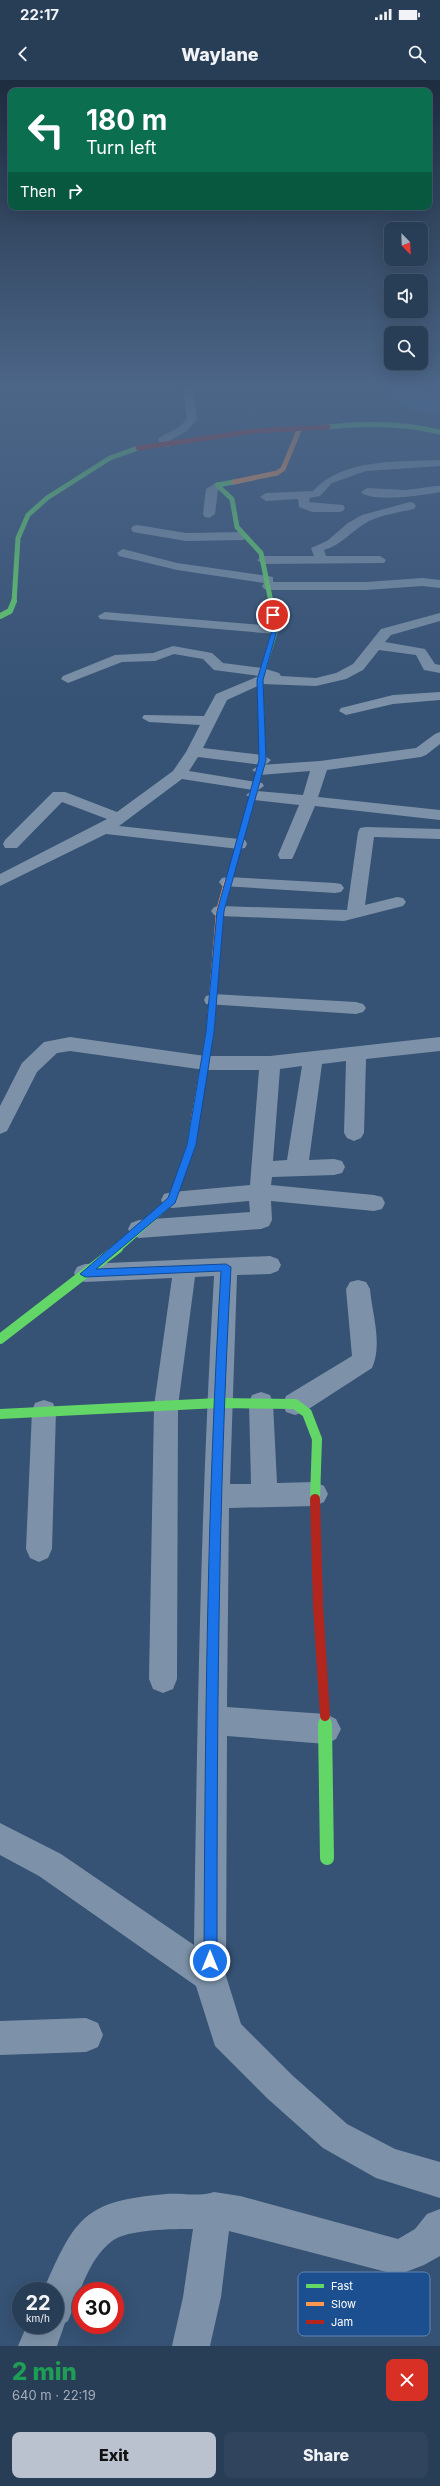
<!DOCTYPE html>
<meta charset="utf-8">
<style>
body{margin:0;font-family:Inter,sans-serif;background:#30455d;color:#f1f3f6;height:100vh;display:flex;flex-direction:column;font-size:15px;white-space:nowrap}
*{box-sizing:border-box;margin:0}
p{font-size:13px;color:#a5aeba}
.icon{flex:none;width:22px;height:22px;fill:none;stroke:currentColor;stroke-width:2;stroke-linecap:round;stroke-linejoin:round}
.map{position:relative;height:2266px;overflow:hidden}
.sheet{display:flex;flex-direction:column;background:#283e57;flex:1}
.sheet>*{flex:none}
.guide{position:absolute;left:8px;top:8px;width:424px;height:122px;border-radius:8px;box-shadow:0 4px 16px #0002,0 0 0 1px #44576d;background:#0b6e4f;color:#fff;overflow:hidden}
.needle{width:26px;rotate:157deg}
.fabs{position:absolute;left:384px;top:142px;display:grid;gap:8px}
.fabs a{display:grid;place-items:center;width:44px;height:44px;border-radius:8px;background:#283e57;box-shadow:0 4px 16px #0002,0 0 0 1px #44576d;font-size:20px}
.speed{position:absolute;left:12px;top:2202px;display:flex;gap:8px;font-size:20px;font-weight:700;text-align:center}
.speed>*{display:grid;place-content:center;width:52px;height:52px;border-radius:50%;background:#283e57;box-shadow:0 4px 16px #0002,0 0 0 1px #44576d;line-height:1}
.speed small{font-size:10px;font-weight:400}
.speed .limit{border:6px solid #d22;background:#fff;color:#111}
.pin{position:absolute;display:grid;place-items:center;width:34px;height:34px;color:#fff;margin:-17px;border:2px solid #fff;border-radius:50%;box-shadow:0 1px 4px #0007}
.me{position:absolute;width:44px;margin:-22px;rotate:0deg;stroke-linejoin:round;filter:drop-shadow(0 0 3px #0008)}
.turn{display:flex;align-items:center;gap:14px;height:84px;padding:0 12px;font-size:18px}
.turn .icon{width:52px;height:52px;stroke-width:2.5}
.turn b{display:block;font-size:28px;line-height:34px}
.then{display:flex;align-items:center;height:38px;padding:0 12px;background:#0003;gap:8px;font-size:15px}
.round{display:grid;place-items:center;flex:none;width:42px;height:42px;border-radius:8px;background:#30455d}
.overview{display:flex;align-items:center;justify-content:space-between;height:68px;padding:0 12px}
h1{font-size:24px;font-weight:800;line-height:30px;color:#1e9e55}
.primary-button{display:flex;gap:8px;margin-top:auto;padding:8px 12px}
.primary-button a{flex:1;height:46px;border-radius:8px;background:#b9c2ce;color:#111;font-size:16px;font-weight:800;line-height:46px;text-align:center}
.primary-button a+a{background:#30455d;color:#f1f3f6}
.status{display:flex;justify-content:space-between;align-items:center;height:28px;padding:0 20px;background:#283e57;direction:ltr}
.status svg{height:11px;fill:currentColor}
header{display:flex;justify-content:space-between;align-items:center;height:52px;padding:0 12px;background:#283e57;font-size:18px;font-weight:800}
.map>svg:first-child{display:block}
.green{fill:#2f66a5}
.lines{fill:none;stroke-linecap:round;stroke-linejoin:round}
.street{fill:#7d92a8;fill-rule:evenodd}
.fast-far4{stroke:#63d668;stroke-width:5}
.fast-far3{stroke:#63d668;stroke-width:6}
.fast-far2{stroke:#63d668;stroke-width:8}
.fast-far1{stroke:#63d668;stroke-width:10}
.fast{stroke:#63d668;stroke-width:14}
.slow-far2{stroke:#ff974d;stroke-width:5}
.slow-far1{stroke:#ff974d;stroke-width:6}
.slow{stroke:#ff974d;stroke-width:8}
.jam-far1{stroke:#b3261e;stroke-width:5}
.jam{stroke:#b3261e;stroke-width:10}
.route{fill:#1a73e8;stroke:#114b97}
.key{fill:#1b4f8f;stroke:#5f84b1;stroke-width:1}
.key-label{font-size:11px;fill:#fff}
</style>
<div class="status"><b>22:17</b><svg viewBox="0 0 49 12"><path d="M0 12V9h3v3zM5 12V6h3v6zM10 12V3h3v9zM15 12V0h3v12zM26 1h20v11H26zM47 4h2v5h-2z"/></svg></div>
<header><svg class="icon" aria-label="back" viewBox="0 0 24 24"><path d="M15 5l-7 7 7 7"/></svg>Waylane<svg class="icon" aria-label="search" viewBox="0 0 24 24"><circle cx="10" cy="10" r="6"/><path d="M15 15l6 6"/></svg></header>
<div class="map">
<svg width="440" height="2266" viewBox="0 0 440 2266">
<rect width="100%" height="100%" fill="#365274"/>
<polygon class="green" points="366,306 440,306 440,335 412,329"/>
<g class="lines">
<g class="street">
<polygon points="182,306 192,306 197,339 187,351 169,361 169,367 161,367 158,360 159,358 179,347 187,339"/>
<path d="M 440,380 L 440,386 L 366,391 L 332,403 L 320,416 L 310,418 L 309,422 L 343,425 L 345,428 L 343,431 L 339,432 L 312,432 L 299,427 L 298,419 L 266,421 L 260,417 L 266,413 L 313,411 C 343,378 398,382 440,380 Z"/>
<polygon points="217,402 223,405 218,410 215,434 209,438 205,437 203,434 206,409"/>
<path d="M 436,406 L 440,406 L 440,412 C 427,415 370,423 361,412 L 367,408 L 406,410 Z"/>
<path d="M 410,422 L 414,423 L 416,426 L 414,429 C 400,432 382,435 369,441 C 352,450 342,465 324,470 L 326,476 L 380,476 L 386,480 L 384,483 L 263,484 L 257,480 L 263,476 L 314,476 L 311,468 L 327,461 L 348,443 L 362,435 Z"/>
<polygon points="137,445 186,453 243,452 249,456 243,460 186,461 133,452 131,449 133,446"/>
<polygon points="123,469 177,483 268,496 273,497 273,502 366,502 422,498 440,500 440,508 422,506 366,510 269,510 264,509 262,506 264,503 177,490 119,476 117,473"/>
<polygon points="105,532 275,546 282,550 275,554 100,539 98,536"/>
<polygon points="440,533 440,541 391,555 385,562 425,569 435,584 440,585 440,593 424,590 416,575 379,570 363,590 346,599 316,606 262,604 227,620 203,668 263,675 271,680 268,683 263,685 198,677 189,691 262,703 264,706 257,711 303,715 310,691 260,695 252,690 260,685 320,681 416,668 435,654 440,652 440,664 426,675 421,677 327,690 318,717 440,730 440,740 315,726 294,775 292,779 280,779 278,775 299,725 254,720 246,715 253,710 182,699 119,746 239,759 245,760 247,764 245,768 239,769 106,754 0,806 0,794 107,739 62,722 17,768 5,768 3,764 5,760 53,712 65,712 117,732 173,691 186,672 200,645 149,642 142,638 144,635 204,636 216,614 259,596 214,590 203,579 174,574 155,581 122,582 68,603 61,599 63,596 115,575 153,573 173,566 212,573 223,583 263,588 279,593 281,596 316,598 336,593 353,584 381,549"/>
<polygon points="440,612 440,620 393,624 346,635 339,631 341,628 393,615"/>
<polygon points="366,747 440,749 440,759 374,757 365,825 397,817 403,818 406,822 403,826 344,841 220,836 214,835 211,831 214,827 220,826 347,830 358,752 360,748"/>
<polygon points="228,797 335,803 341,804 344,808 341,812 335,813 222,806 219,802 222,798"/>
<polygon points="213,914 356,922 363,924 366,928 363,932 356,934 206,924 204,920 206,916"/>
<path d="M 70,957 L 205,976 L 270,976 L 440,957 L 440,971 L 366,979 L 364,1053 L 361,1058 L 354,1061 L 347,1058 L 344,1053 L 346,981 L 322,984 L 309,1080 L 334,1079 L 342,1081 L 345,1087 L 342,1093 L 334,1095 L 272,1097 L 271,1105 L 374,1115 L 382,1117 L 385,1123 L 382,1129 L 374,1131 L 271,1121 L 272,1140 L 269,1146 L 261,1149 L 139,1158 L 131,1155 L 128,1149 L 131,1143 L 139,1140 L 250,1132 L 249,1121 L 172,1128 L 164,1126 L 161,1120 L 164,1114 L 172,1112 L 250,1105 L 259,990 L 205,990 L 70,971 L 57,973 L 37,992 L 7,1051 L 0,1054 L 0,1026 L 22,983 L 44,962 ZM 302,986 L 287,1080 L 273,1081 L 280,989 Z"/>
<path d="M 270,1176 L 278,1179 L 281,1185 L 278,1191 L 270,1194 L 237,1195 L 230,1404 L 251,1404 L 249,1323 L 252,1315 L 261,1312 L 270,1315 L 273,1323 L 277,1403 L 315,1402 L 324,1406 L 328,1414 L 324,1422 L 315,1426 L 229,1428 L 227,1627 L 326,1634 L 336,1639 L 341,1649 L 336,1659 L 326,1664 L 227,1656 L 226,1896 L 241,1944 L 292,1995 L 347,2044 L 395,2069 L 440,2082 L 440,2118 L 376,2098 L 323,2068 L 268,2019 L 215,1966 L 196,1906 L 39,1796 L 0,1775 L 0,1743 L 61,1774 L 194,1865 C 197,1642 201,1420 214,1196 L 195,1197 L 178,1326 L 177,1599 L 173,1609 L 163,1613 L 153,1609 L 149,1599 L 154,1326 L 172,1198 L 85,1202 L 77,1199 L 74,1193 L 77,1187 L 85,1184 Z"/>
<path d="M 358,1200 L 366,1202 L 370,1209 C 372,1233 383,1265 372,1288 L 304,1332 L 295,1335 L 286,1332 L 283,1324 L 286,1316 L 352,1276 L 346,1209 L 350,1202 Z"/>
<polygon points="44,1320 53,1323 56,1331 52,1469 48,1478 39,1482 30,1478 26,1469 32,1331 35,1323"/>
<polygon points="86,1938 98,1943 103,1955 98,1967 86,1972 0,1975 0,1941"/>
<path d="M 214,2112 L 240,2116 L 398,2159 L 415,2149 L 427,2134 L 440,2129 L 440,2176 L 424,2185 L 398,2195 L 229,2151 L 221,2217 L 210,2266 L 172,2266 L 183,2217 L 193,2149 C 173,2149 128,2149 112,2161 C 88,2179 79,2216 68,2241 L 65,2243 L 57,2266 L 18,2266 L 27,2245 L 55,2245 L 55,2211 L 43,2211 C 75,2139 82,2121 166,2114 C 180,2113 201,2117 214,2112 Z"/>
</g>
<g class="fast-far4">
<path d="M 328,347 C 366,343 402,343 440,352"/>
<polyline points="234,402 217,405 232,419 237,447 261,473 271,522"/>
<polyline points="14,522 18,458 28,435 47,418 110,378 138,368"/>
</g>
<g class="fast-far3">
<polyline points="0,536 10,531 14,521"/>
<polyline points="255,709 263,680 260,600 275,550 271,521"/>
</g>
<polyline class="fast-far2" points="117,1169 172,1120 191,1065 195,1039"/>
<g class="fast-far1">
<polyline points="0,1259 118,1168"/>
<polyline points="0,1334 218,1323 295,1324 307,1333 317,1359 315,1419"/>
<polyline points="325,1636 325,1645"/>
</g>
<polyline class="fast" points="325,1644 327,1778"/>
<polyline class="slow-far2" points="234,402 277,393 283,389 299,350"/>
<polyline class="slow-far1" points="228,803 255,709"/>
<polyline class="slow" points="195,1039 210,952 220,831 228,802"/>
<polyline class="jam-far1" points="138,368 255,351 328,347"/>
<polyline class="jam" points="315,1419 318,1525 325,1636"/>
</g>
<linearGradient id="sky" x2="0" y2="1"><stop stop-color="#1e2d40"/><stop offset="0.49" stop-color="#4c6688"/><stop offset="1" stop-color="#4c6688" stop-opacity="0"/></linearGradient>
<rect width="440" height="623" fill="url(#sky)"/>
<path class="route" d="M 273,534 L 275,535 L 277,550 L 263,600 L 266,680 L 224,831 L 214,952 L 196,1065 L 175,1123 L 96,1189 L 226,1184 L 231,1187 C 218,1418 217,1650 217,1881 L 215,1886 L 210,1888 L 206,1886 L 204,1881 C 205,1651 207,1421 221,1191 L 85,1197 L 80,1194 L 168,1118 L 187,1065 L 206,952 L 217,831 L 259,680 L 257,600 L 272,550 L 270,535 Z"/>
<rect x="298" y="2192" width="132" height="64" rx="6" class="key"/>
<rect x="306" y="2204" width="18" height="4" fill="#63d668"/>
<rect x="306" y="2222" width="18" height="4" fill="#ff974d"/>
<rect x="306" y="2240" width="18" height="4" fill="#b3261e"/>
<g class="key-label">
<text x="331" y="2210">Fast</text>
<text x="331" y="2228">Slow</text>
<text x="331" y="2246">Jam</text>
</g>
</svg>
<div class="fabs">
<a><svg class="needle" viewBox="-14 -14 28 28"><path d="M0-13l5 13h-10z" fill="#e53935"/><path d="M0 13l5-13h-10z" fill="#a5aeba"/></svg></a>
<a><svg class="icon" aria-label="sound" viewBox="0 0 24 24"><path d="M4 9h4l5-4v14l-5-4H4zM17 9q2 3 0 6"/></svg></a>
<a><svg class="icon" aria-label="search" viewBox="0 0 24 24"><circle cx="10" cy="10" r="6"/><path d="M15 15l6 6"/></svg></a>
</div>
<div class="speed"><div>22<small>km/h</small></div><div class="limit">30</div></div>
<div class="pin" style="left:273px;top:535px;background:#d93025"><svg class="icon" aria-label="arrive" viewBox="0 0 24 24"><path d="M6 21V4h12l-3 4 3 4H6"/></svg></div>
<svg class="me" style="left:210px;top:1881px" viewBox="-20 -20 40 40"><circle r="17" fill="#1a73e8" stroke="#fff" stroke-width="3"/><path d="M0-11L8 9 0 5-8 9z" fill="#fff"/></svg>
<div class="guide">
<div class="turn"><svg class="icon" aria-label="left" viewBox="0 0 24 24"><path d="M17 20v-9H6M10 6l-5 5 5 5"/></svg><div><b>180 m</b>Turn left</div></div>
<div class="then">Then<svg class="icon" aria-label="right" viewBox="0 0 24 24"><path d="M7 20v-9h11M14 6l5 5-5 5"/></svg></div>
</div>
</div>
<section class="sheet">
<div class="overview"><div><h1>2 min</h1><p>640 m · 22:19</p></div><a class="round" style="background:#d93025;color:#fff"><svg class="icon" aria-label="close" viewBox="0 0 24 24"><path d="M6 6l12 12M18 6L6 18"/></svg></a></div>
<div class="primary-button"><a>Exit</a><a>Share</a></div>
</section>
